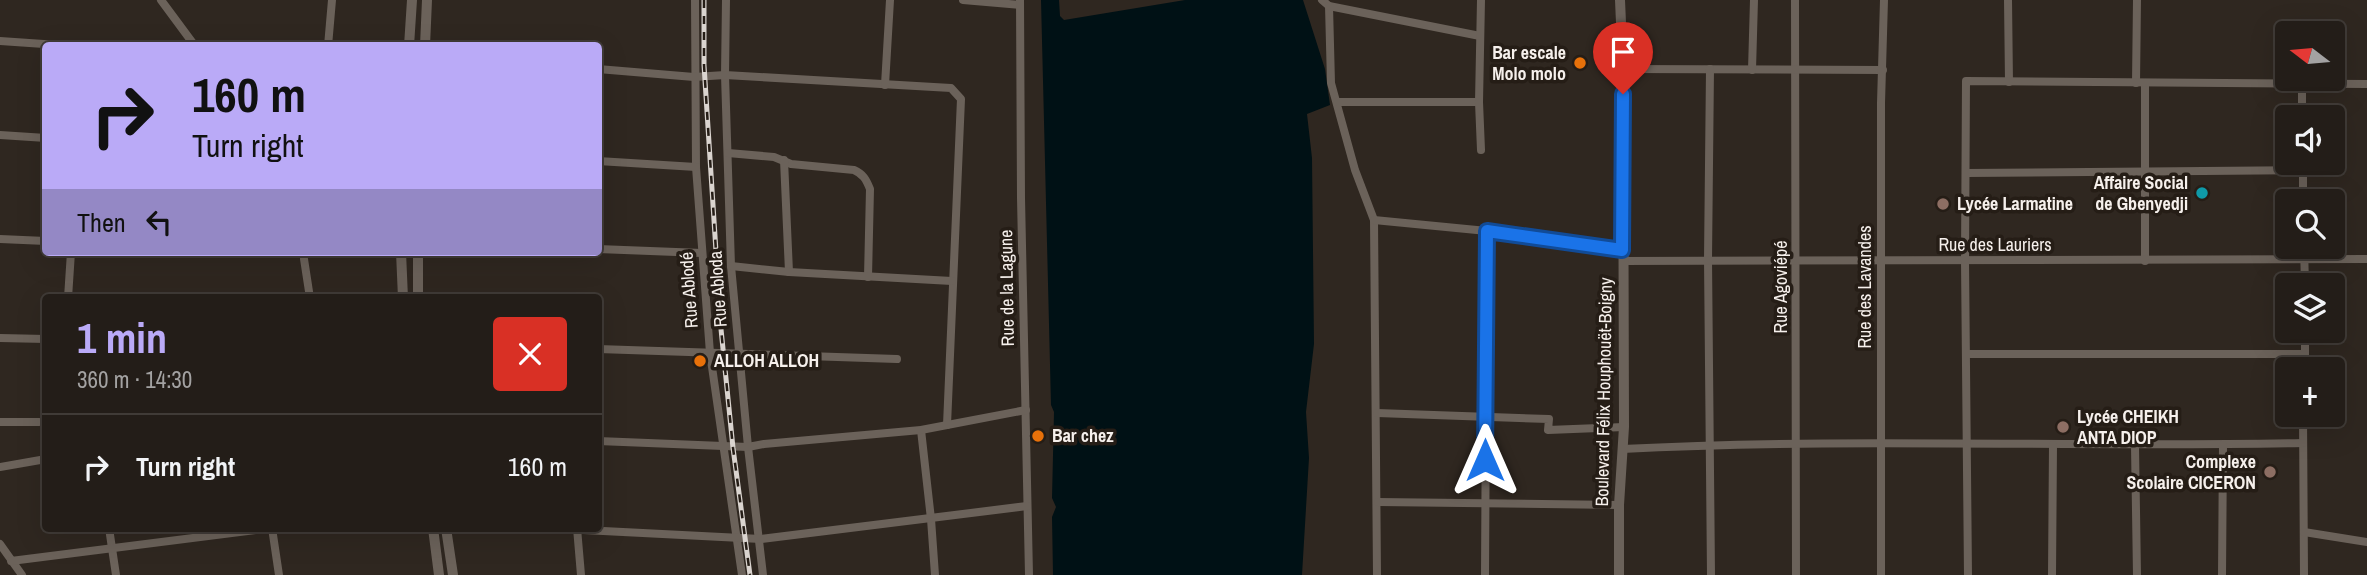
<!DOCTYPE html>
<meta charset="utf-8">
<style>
body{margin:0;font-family:"Archivo Narrow",sans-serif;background:#2b2621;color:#f1f3f6;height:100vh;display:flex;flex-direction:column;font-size:26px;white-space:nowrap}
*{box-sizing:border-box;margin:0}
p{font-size:23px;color:#a3a2a2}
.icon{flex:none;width:38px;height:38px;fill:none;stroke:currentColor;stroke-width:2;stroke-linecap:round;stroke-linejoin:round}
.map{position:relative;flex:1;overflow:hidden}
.side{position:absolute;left:42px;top:294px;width:560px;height:238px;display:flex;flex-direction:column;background:#231d18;border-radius:7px;box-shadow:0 7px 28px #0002,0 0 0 2px #403b37}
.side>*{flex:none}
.hud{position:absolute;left:42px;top:42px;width:560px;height:214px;border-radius:7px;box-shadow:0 7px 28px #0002,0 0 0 2px #403b37;background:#baaaf7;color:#111;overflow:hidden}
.needle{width:46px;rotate:286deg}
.tools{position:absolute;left:2275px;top:21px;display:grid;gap:14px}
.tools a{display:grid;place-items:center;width:70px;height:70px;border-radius:7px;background:#231d18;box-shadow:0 7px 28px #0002,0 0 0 2px #403b37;font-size:35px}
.pin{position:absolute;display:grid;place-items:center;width:60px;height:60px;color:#fff;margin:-72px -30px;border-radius:50% 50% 50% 0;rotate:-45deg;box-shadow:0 0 7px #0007}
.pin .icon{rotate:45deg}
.me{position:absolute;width:77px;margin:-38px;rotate:0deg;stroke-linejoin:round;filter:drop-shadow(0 0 5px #0008)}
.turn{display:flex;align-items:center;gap:24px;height:147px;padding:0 35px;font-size:32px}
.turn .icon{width:91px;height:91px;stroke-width:2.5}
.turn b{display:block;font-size:49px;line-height:60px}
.then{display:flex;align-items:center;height:66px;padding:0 35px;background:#0003;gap:14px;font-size:26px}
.round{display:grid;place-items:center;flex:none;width:74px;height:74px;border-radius:7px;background:#2b2621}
.head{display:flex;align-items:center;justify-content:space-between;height:119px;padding:0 35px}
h1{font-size:42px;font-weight:700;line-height:52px;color:#baaaf7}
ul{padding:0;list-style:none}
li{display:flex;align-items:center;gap:21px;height:105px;padding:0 35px;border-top:2px solid #403b37}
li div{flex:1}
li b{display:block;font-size:26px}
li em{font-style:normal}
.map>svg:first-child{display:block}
.water{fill:#001115}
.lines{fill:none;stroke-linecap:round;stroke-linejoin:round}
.street{stroke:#6b625a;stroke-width:8}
.secondary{stroke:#6b625a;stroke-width:10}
.rail-casing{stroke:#dad4cf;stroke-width:5}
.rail{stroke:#251d16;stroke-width:2.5;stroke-dasharray:8;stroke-linecap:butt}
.route-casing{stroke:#114b97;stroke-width:18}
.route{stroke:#1a73e8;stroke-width:12}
.food-dot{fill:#e8710a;stroke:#251d16;stroke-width:2.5}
.culture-dot{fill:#0f9aa8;stroke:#251d16;stroke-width:2.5}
.education-dot{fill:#8d6e63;stroke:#251d16;stroke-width:2.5}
.labels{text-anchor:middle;stroke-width:7;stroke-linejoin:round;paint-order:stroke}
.poi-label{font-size:18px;font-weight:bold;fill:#f6f0ec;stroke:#251d16;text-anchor:start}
.street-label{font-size:18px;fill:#f6f0ec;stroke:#251d16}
</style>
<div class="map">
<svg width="2367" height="575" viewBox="0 0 2367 575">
<rect width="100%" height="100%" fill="#2f2720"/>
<polygon class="water" points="1041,0 1059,0 1060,16 1064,20 1185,0 1303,0 1325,69 1330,105 1307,114 1312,158 1314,344 1306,412 1309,458 1302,575 1053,575 1052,517 1056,507 1052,498 1054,412 1051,405"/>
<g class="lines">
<g class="street">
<polyline points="161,0 195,46"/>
<polyline points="695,0 696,167 710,353 742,575"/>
<polyline points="726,0 725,75 731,266 748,447 763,575"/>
<polyline points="963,0 1020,5"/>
<polyline points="1020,0 1021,198 1029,575"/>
<polyline points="1322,0 1329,6 1331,83 1355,170 1374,220 1377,575"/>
<polyline points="1795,0 1796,575"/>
<polyline points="2008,0 2009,82"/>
<polyline points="1329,6 1480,36"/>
<polyline points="0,41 73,46"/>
<polyline points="328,46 332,0"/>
<polyline points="598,69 694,77 725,75 951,88 961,99 947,425"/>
<polyline points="1623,69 1883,70"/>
<polyline points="1710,69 1708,259 1711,575"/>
<polyline points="1752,70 1754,0"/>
<polyline points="2136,83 2137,0"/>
<polyline points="2145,83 2145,261"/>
<polyline points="2302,83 2302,117"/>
<polyline points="885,85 890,0"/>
<polyline points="1337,102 1479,102"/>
<polyline points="0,135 46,138"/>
<polyline points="1481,150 1479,102 1481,0"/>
<path d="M 728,153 L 774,157 L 791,164 L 854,170 C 863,174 866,179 870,189 L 868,277"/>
<polyline points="784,160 789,272"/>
<polyline points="598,161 696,167"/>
<polyline points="2303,163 2303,201"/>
<polyline points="1966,173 2303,170"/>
<polyline points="1374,220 1487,231 1622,250"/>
<polyline points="0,239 46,241"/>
<polyline points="2304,247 2305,285"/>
<polyline points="598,249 702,253"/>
<polyline points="304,259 310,298"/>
<polyline points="1623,261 2367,259"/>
<polyline points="731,266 789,272 952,281"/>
<polyline points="68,298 71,252"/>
<polyline points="0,338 46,339"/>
<polyline points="598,349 897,359"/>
<polyline points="1967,354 2305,354"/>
<polyline points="2305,369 2305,331"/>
<polyline points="1377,413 1549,419 1548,430 1624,427"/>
<polyline points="2303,415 2304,575"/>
<polyline points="0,422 39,422"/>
<polyline points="921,430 931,519 935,575"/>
<polyline points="598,441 748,447 764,444 921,430 1026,410"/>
<polyline points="2135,446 2137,575"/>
<path d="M 1622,449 C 1849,437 2076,448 2303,443"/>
<polyline points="0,467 46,459"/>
<polyline points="1378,502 1619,505"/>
<polyline points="109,528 116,575"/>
<polyline points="272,528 279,575"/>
<polyline points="544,528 761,539 1027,506"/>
<polyline points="577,528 581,575"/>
<polyline points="2304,532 2367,542"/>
<polyline points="0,544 22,575"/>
<polyline points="11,561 272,528"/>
<polyline points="1485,575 1487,231"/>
<polyline points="1881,575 1881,103 1884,0"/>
<polyline points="1968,575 1965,261 1966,81 2367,84"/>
<polyline points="2052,575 2053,445"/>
<polyline points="2222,575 2223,445"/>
</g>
<g class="secondary">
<polyline points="409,46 412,0"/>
<polyline points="425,46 427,0"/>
<polyline points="401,252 403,298"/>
<polyline points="418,252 418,298"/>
<polyline points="433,528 439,575"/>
<polyline points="446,528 453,575"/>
<polyline points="1619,575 1619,505 1624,427 1623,69 1620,0"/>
</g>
<defs>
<polyline id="rail" points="704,0 704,65 721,329 733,448 750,575"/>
</defs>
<use href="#rail" class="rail-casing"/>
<use href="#rail" class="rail"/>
</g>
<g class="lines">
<defs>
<polyline id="route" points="1485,460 1487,231 1622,250 1623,94"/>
</defs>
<use href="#route" class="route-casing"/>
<use href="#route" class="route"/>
</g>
<g class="food-dot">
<circle cx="1580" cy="63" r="7"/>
<circle cx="700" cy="361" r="7"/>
<circle cx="1038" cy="436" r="7"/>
</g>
<circle class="culture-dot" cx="2202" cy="193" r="7"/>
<g class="education-dot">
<circle cx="1943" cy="204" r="7"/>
<circle cx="2063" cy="427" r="7"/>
<circle cx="2270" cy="472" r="7"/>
</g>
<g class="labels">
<g class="poi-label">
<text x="1566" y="59" text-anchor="end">Bar escale<tspan x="1566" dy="21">Molo molo</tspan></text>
<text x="2188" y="189" text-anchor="end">Affaire Social<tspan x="2188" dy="21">de Gbenyedji</tspan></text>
<text x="1957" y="210">Lycée Larmatine</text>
<text x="714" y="367">ALLOH ALLOH</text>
<text x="2077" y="423">Lycée CHEIKH<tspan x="2077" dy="21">ANTA DIOP</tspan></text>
<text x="1052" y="442">Bar chez</text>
<text x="2256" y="468" text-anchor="end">Complexe<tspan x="2256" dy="21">Scolaire CICERON</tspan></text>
</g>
<g class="street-label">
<text x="1995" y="251">Rue des Lauriers</text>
<text transform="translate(1781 287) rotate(-90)" y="6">Rue Agoviépé</text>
<text transform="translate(1865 287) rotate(-90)" y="6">Rue des Lavandes</text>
<text transform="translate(1007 288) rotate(-91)" y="6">Rue de la Lagune</text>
<text transform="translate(718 289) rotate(-94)" y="6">Rue Abloda</text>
<text transform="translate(689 290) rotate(-94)" y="6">Rue Ablodé</text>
<text transform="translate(1604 392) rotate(-89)" y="6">Boulevard Félix Houphouët-Boigny</text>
</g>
</g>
</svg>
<div class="tools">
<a><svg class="needle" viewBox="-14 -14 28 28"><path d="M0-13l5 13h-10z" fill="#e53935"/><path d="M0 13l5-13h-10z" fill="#a3a2a2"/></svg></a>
<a><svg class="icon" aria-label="sound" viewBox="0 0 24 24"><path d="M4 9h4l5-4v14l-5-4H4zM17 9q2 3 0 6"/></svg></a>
<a><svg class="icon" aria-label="search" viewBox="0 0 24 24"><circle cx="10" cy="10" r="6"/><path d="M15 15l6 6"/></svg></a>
<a><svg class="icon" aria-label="layers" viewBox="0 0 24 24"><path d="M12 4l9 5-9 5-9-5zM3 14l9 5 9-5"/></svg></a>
<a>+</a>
</div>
<div class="pin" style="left:1623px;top:94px;background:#d93025"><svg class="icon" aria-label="arrive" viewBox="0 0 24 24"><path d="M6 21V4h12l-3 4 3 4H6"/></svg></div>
<svg class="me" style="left:1485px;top:460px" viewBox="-20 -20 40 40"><path d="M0-17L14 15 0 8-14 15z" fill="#1a73e8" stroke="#fff" stroke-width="4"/></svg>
<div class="hud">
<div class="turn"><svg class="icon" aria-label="right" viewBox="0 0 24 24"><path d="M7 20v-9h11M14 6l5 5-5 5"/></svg><div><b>160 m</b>Turn right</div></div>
<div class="then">Then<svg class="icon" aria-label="left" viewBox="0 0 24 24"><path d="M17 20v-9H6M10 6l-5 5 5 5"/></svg></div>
</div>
<section class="side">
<div class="head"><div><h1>1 min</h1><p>360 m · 14:30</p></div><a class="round" style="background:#d93025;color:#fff"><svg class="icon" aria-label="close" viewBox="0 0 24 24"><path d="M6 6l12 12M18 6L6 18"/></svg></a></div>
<ul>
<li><svg class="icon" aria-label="right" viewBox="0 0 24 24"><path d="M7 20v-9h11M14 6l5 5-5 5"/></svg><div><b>Turn right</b></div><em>160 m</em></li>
</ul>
</section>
</div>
